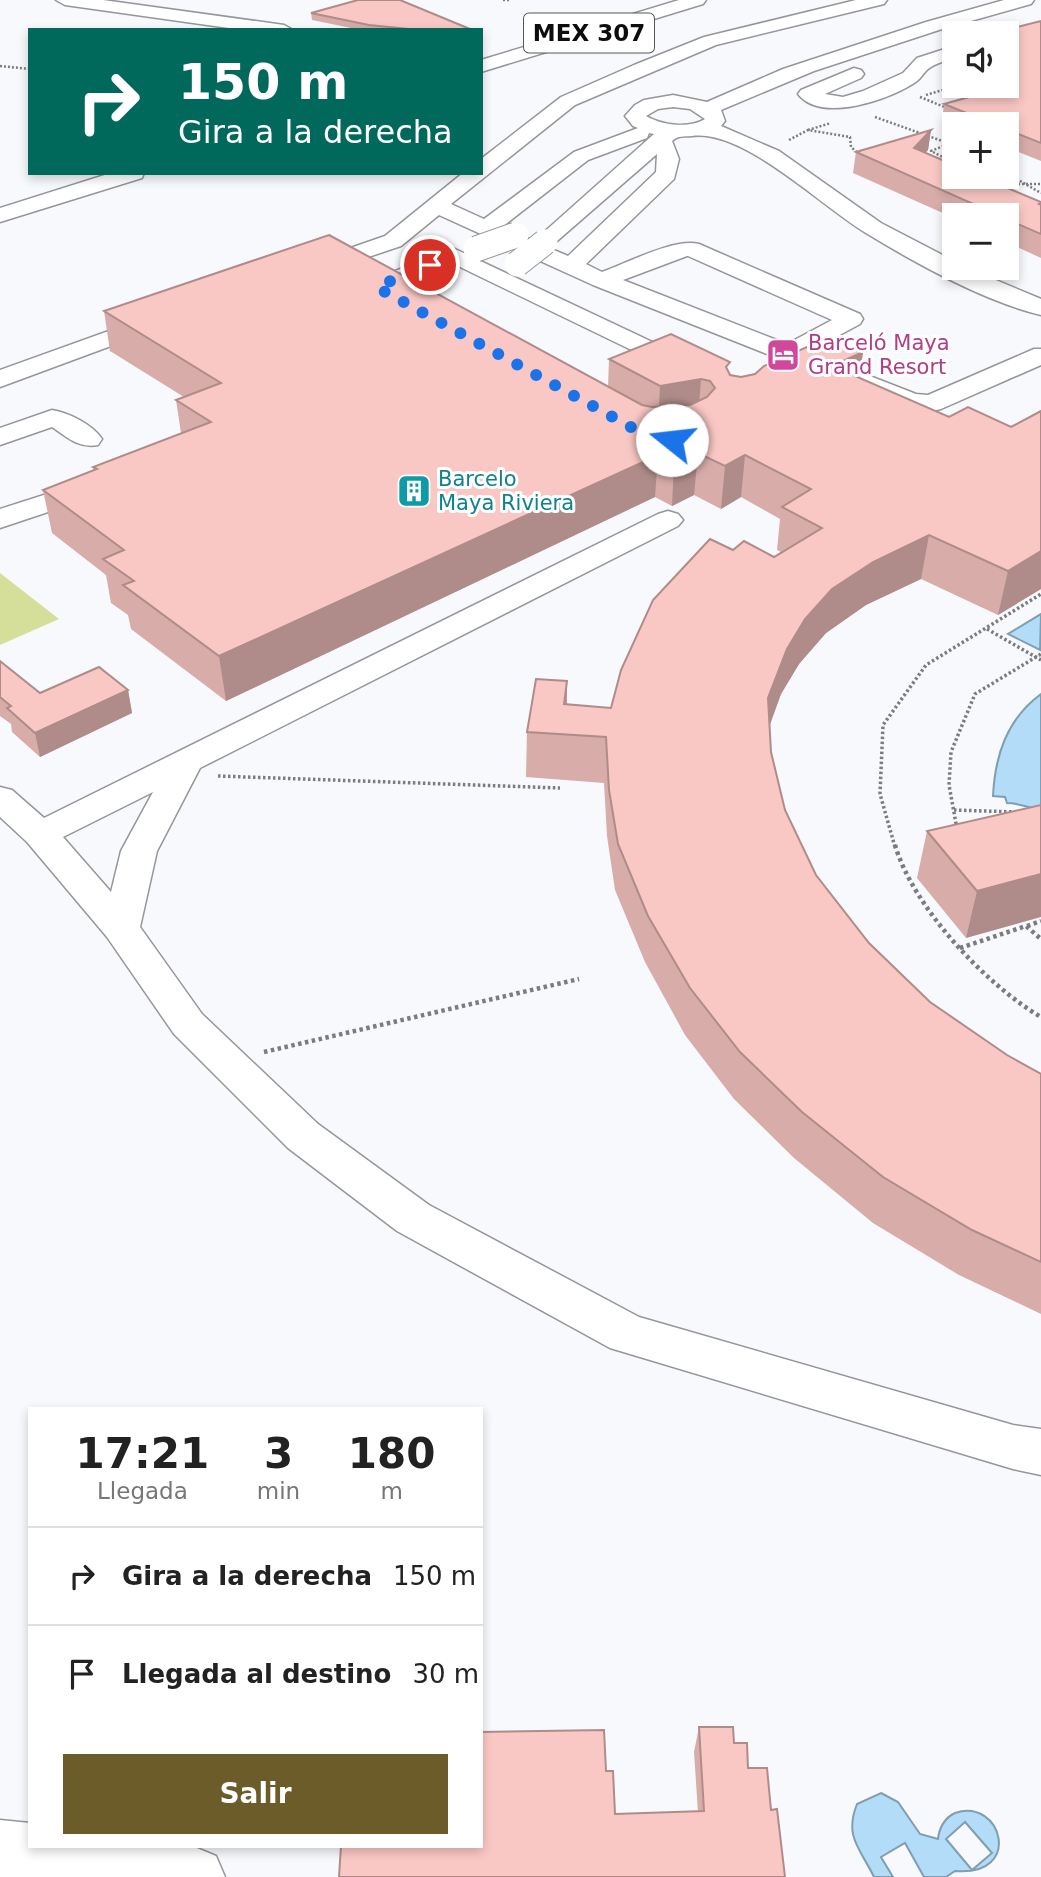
<!DOCTYPE html>
<html lang="es">
<meta charset="utf-8">
<style>
body{margin:0;font-family:"DejaVu Sans",sans-serif;background:#f2f2f2;color:#222;height:100vh;display:flex;flex-direction:column;font-size:26px;white-space:nowrap}
*{box-sizing:border-box;margin:0}
p{font-size:23px;color:#767676}
.icon{flex:none;width:38px;height:38px;fill:none;stroke:currentColor;stroke-width:2;stroke-linecap:round;stroke-linejoin:round}
.map{position:relative;flex:1;overflow:hidden}
.details{position:absolute;left:28px;top:1407px;width:455px;height:441px;display:flex;flex-direction:column;background:#fff;border-radius:0px;box-shadow:0 4px 10px #0003}
.details>*{flex:none}
.top-card{position:absolute;left:28px;top:28px;width:455px;height:147px;border-radius:0px;box-shadow:0 4px 10px #0003;background:#00695c;color:#fff;overflow:hidden}
.tools{position:absolute;left:942px;top:21px;display:grid;gap:14px}
.tools a{display:grid;place-items:center;width:77px;height:77px;border-radius:0px;background:#fff;box-shadow:0 4px 10px #0003;font-size:35px}
.pin{position:absolute;display:grid;place-items:center;width:60px;height:60px;color:#fff;margin:-30px;border:4px solid #fff;border-radius:50%;box-shadow:0 2px 7px #0007}
.me{position:absolute;width:77px;margin:-38px;rotate:286deg;stroke-linejoin:round;filter:drop-shadow(0 0 5px #0008)}
.turn{display:flex;align-items:center;gap:24px;height:147px;padding:0 35px;font-size:32px}
.turn .icon{width:91px;height:91px;stroke-width:2.5}
.turn b{display:block;font-size:49px;line-height:60px}
.eta{display:flex;justify-content:space-evenly;align-items:center;height:119px;text-align:center}
.eta b{font-size:42px;font-weight:700;line-height:49px}
.cta{display:flex;gap:14px;margin-top:auto;padding:14px 35px}
.cta a{flex:1;height:80px;border-radius:0px;background:#6c5c2a;color:#fff;font-size:28px;font-weight:700;line-height:80px;text-align:center}
ul{padding:0;list-style:none}
li{display:flex;align-items:center;gap:21px;height:98px;padding:0 35px;border-top:2px solid #e0e0e0}
li div{flex:1}
li b{display:block;font-size:26px}
li em{font-style:normal}
.map>svg:first-child{display:block}
.green{fill:#d6df99}
.water{fill:#b2dcf7;stroke:#809eb1;stroke-width:2;fill-rule:evenodd}
.lines{fill:none;stroke-linecap:round;stroke-linejoin:round}
.minor-casing{stroke:#95969a;stroke-width:3}
.highway-casing{stroke:#95969a;stroke-width:3}
.path-far2{stroke:#7a7c7e;stroke-width:2.5;stroke-dasharray:2 2;stroke-linecap:butt}
.path-far1{stroke:#7a7c7e;stroke-width:3.5;stroke-dasharray:2.5 2.5;stroke-linecap:butt}
.path{stroke:#7a7c7e;stroke-width:4.5;stroke-dasharray:3.5 3.5;stroke-linecap:butt}
.minor{fill:#fff;fill-rule:evenodd}
.highway{fill:#fff;fill-rule:evenodd}
.minor-bridge-casing{stroke:#95969a;stroke-width:27;stroke-linecap:butt}
.minor-bridge{stroke:#fff;stroke-width:25}
.wall{fill:#d7aca9}
.shaded-wall{fill:#af8c89}
.building{fill:#fac8c4;stroke:#af8c89;stroke-width:2}
.route{stroke:#1a73e8;stroke-width:12;stroke-dasharray:0 21.6}
.labels{text-anchor:middle;stroke-width:6;stroke-linejoin:round;paint-order:stroke}
.far-hotel-label{font-size:21px;fill:#b23c85;stroke:#fff;text-anchor:start}
.far-culture-label{font-size:21px;fill:#0d838f;stroke:#fff;text-anchor:start}
.shield{fill:#fff;stroke:#555656;stroke-width:2}
.shield-label{font-size:23px;font-weight:bold;fill:#0c0d0e}
</style>
<div class="map">
<svg width="1041" height="1877" viewBox="0 0 1041 1877">
<rect width="100%" height="100%" fill="#f7f9fd"/>
<polygon class="green" points="0,573 59,619 0,645"/>
<g class="water">
<polygon points="1041,614 1040,650 1008,634"/>
<path d="M 1041,694 L 1041,809 C 1028,809 1021,803 1007,803 L 1005,797 L 993,796 C 995,755 1007,719 1041,694 Z"/>
<path d="M 881,1793 L 898,1802 L 920,1834 L 938,1839 C 939,1829 944,1818 955,1813 C 1002,1797 1024,1877 955,1871 L 946,1877 L 924,1877 L 905,1843 L 881,1857 L 893,1877 L 874,1877 C 860,1848 844,1837 857,1804 ZM 965,1822 L 992,1853 L 972,1870 L 946,1839 Z"/>
</g>
<g class="lines">
<defs>
<g id="minor">
<polygon points="56,0 103,0 284,25 293,30 243,30 65,5"/>
<path d="M 856,0 L 887,0 L 884,4 L 716,45 L 575,105 L 451,204 L 484,219 L 574,152 L 638,128 L 633,126 L 625,116 L 635,105 L 644,100 L 673,95 L 707,102 L 783,69 L 926,22 L 1004,0 L 1034,0 L 1031,4 L 939,30 L 814,71 L 721,110 L 725,121 L 721,126 L 779,151 L 881,223 L 954,261 L 954,268 L 967,268 L 1041,299 L 1041,315 C 986,302 915,263 866,233 C 822,207 744,129 692,136 C 683,137 679,135 672,141 L 679,159 L 674,179 L 586,264 L 602,272 C 627,263 674,238 699,244 L 860,314 L 863,319 L 860,324 L 808,352 L 916,394 L 928,395 L 1034,349 L 1041,349 L 1041,365 L 941,409 L 932,411 L 903,408 L 593,285 L 439,215 L 401,246 L 312,276 L 304,274 L 300,269 L 304,264 L 385,236 L 463,173 L 481,173 L 481,159 L 561,97 L 634,65 L 704,37 ZM 673,107 L 690,109 L 705,119 C 688,129 662,125 646,116 L 658,109 ZM 649,133 L 654,134 L 534,241 L 502,227 L 588,160 L 647,138 ZM 657,154 L 656,172 L 568,256 L 549,248 ZM 687,256 L 688,256 L 832,320 L 787,344 L 623,280 Z"/>
<path d="M 954,46 L 954,58 C 946,61 935,63 928,69 C 924,72 921,78 917,81 C 892,99 821,124 798,94 L 801,90 L 854,68 L 861,70 L 864,74 L 861,78 L 825,94 L 843,97 L 863,91 L 903,73 L 917,58 Z"/>
<path d="M 455,249 L 697,363 L 701,368 L 697,373 L 688,376 L 679,373 L 454,264 L 394,287 L 411,301 L 408,306 C 393,310 375,301 366,288 L 373,279 Z"/>
<polygon points="156,314 165,316 168,321 165,326 0,387 0,370"/>
<path d="M 52,410 C 69,413 92,424 102,439 L 98,445 C 79,449 67,437 52,427 L 0,445 L 0,428 Z"/>
<polygon points="50,493 60,496 64,502 60,508 0,528 0,509"/>
<path d="M 668,511 L 678,514 L 683,520 L 678,526 L 200,768 L 157,851 L 140,927 L 202,1014 L 318,1124 L 429,1205 L 639,1317 L 1013,1425 L 1041,1429 L 1041,1475 L 1013,1469 L 610,1348 L 397,1231 L 288,1148 L 174,1034 L 107,937 L 27,842 L 0,817 L 0,787 L 12,790 L 44,818 L 658,514 ZM 153,792 L 121,851 L 111,892 L 63,837 Z"/>
<polygon points="0,1820 30,1823 30,1846 192,1846 216,1856 225,1877 0,1877"/>
</g>
<g id="highway">
<polygon points="679,0 706,0 703,4 481,72 481,60"/>
<polygon points="111,173 144,173 142,178 0,222 0,208"/>
</g>
</defs>
<use href="#minor" class="minor-casing"/>
<use href="#highway" class="highway-casing"/>
<g class="path-far2">
<polyline points="503,0 510,0"/>
<polyline points="0,66 30,69"/>
<polyline points="926,95 956,86"/>
<polyline points="920,97 947,108"/>
<polyline points="875,117 945,142 946,145 931,151 954,163"/>
<polyline points="808,130 831,123"/>
<polyline points="789,140 808,130 850,137 851,147 860,155"/>
<polyline points="946,145 954,144"/>
<polyline points="1006,173 1041,193"/>
<polyline points="994,184 1041,184"/>
</g>
<g class="path-far1">
<polyline points="987,629 1041,660"/>
<polyline points="218,776 560,788"/>
<polyline points="954,810 1016,812"/>
<polyline points="957,829 949,785 951,752 975,694 1041,654"/>
<polyline points="895,847 880,794 883,725 926,665 1041,594"/>
</g>
<g class="path">
<path d="M 895,845 C 913,907 986,985 1041,1017"/>
<polyline points="1027,926 1041,921"/>
<polyline points="960,948 1026,926 1041,939"/>
<polyline points="264,1052 579,979"/>
</g>
<use href="#minor" class="minor"/>
<use href="#highway" class="highway"/>
<defs>
<g id="minor-bridge">
<polyline points="476,249 516,235"/>
<polyline points="517,264 545,242"/>
</g>
</defs>
<use href="#minor-bridge" class="minor-bridge-casing"/>
<use href="#minor-bridge" class="minor-bridge"/>
</g>
<g class="wall">
<polygon points="311,13 470,30 361,30 312,20"/>
<polygon points="1041,21 1041,161 1006,147 1006,124 954,124 954,126 942,121 944,104 983,93 964,86 1006,86"/>
<polygon points="954,46 954,64 949,62 952,47"/>
<polygon points="931,130 928,150 925,153 1041,202 1041,258 1006,242 1006,215 954,215 954,218 853,173 856,152"/>
<polygon points="104,311 608,387 609,359 729,372 730,375 741,377 863,352 859,378 949,417 1011,427 1041,411 1041,589 998,615 921,579 866,605 826,633 799,664 781,694 769,726 771,752 785,810 816,875 869,943 930,1002 1007,1055 1041,1074 1041,1314 959,1275 873,1223 794,1158 734,1099 685,1035 645,962 615,890 607,836 604,783 526,777 527,732 567,681 567,704 611,708 733,550 774,557 781,552 777,550 780,519 741,497 721,509 694,495 672,506 655,497 226,701 131,629 128,615 111,603 106,575 52,533 43,490 94,471 93,467 181,433 176,400 184,397 110,351"/>
<polygon points="0,661 40,693 128,690 132,713 40,757 12,732 11,724 0,716"/>
<polygon points="1041,805 966,938 917,878 927,831"/>
<polygon points="699,1727 734,1743 771,1810 341,1846 606,1771 615,1814 698,1812 694,1752"/>
</g>
<g class="shaded-wall">
<polygon points="931,130 928,150 911,169 914,148"/>
<polygon points="863,352 857,393 832,366"/>
<polygon points="701,379 698,420 658,427 660,386"/>
<polygon points="698,453 694,495 672,506 674,464"/>
<polygon points="658,455 655,497 226,701 219,656"/>
<polygon points="745,455 741,497 721,509 725,466"/>
<polygon points="929,535 921,579 866,605 826,633 799,664 781,694 763,744 768,698 787,649 805,619 832,589 873,562"/>
<polygon points="1041,551 1041,589 998,615 1008,571"/>
<polygon points="567,681 566,726 564,704"/>
<polygon points="128,690 132,713 40,757 35,733"/>
<polygon points="1041,874 1041,917 966,938 977,891"/>
</g>
<g class="building">
<polygon points="358,0 400,0 470,29 470,30 419,30 369,25 311,13"/>
<polygon points="1041,21 1041,143 1006,129 1006,124 994,124 944,104 1009,86 1006,85 1006,33 993,33"/>
<polygon points="931,130 914,148 954,165 954,177 981,177 1041,202 1041,203 1039,204 1041,205 1041,234 1006,219 1006,215 998,215 856,152"/>
<polygon points="329,235 642,405 652,407 690,405 707,397 715,388 710,381 701,379 660,386 609,359 671,334 730,362 726,367 730,375 741,377 755,374 764,366 827,338 863,352 832,366 949,417 968,407 1011,427 1041,411 1041,551 1008,571 929,535 873,562 832,589 805,619 787,649 768,698 771,752 785,810 816,875 869,943 930,1002 1007,1055 1041,1074 1041,1262 972,1230 883,1177 802,1112 740,1052 690,988 648,916 618,844 609,790 606,737 527,732 536,679 567,681 564,704 611,708 621,670 653,600 710,539 733,550 744,541 774,557 822,528 782,507 811,489 745,455 725,466 698,453 674,464 658,455 219,656 123,585 134,581 103,559 124,550 43,490 97,469 93,467 211,422 176,400 221,383 104,311"/>
<polygon points="0,661 40,693 99,667 128,690 35,733 7,708 11,706 0,697"/>
<polygon points="1041,805 1041,874 977,891 927,831"/>
<polygon points="699,1727 733,1727 734,1743 747,1743 748,1768 767,1768 771,1810 777,1809 785,1877 339,1877 341,1846 481,1846 481,1732 604,1730 606,1771 613,1771 615,1814 704,1811"/>
</g>
<g class="lines">
<polyline class="route" points="430,265 381,285 378,288 651,438 672,440"/>
</g>
<defs>
<symbol id="hotel-square" viewBox="-11 -11 22 22"><rect x="-9" y="-9" width="18" height="18" rx="4" fill="#d1479c" stroke="#fff"/><path d="M-6-4.5h1.5V1H6V5H4.5V3h-9V5H-6ZM-4 0a1.8 1.8 0 1 1 3.6 0ZM.5 0V-2.5h3Q6-2.5 6 0Z" fill="#fff"/></symbol>
<symbol id="building-square" viewBox="-11 -11 22 22"><rect x="-9" y="-9" width="18" height="18" rx="4" fill="#0f9aa8" stroke="#fff"/><path d="M-4-6H4V6H1V3H-1V6H-4ZM-2.5-4.3h1.7v1.8h-1.7ZM.8-4.3h1.7v1.8H.8ZM-2.5-1h1.7V.8h-1.7ZM.8-1h1.7V.8H.8Z" fill="#fff"/></symbol>
</defs>
<g fill-rule="evenodd">
<use href="#hotel-square" x="764" y="336" width="38" height="38"/>
<use href="#building-square" x="395" y="472" width="38" height="38"/>
</g>
<g class="labels">
<g class="far-hotel-label">
<text x="808" y="350">Barceló Maya<tspan x="808" dy="24">Grand Resort</tspan></text>
</g>
<g class="far-culture-label">
<text x="438" y="486">Barcelo<tspan x="438" dy="24">Maya Riviera</tspan></text>
</g>
<rect class="shield" x="524" y="13.5" width="130" height="39" rx="5"/>
<g class="shield-label">
<text x="589" y="41">MEX 307</text>
</g>
</g>
</svg>
<div class="tools">
<a><svg class="icon" aria-label="sound" viewBox="0 0 24 24"><path d="M4 9h4l5-4v14l-5-4H4zM17 9q2 3 0 6"/></svg></a>
<a>+</a>
<a>−</a>
</div>
<div class="pin" style="left:430px;top:265px;background:#d93025"><svg class="icon" aria-label="arrive" viewBox="0 0 24 24"><path d="M6 21V4h12l-3 4 3 4H6"/></svg></div>
<svg class="me" style="left:672px;top:440px" viewBox="-20 -20 40 40"><circle r="19" fill="#fff"/><path d="M0-13L10 11 0 6-10 11z" fill="#1a73e8"/></svg>
<div class="top-card">
<div class="turn"><svg class="icon" aria-label="right" viewBox="0 0 24 24"><path d="M7 20v-9h11M14 6l5 5-5 5"/></svg><div><b>150 m</b>Gira a la derecha</div></div>
</div>
<section class="details">
<div class="eta">
<div><b>17:21</b><p>Llegada</p></div>
<div><b>3</b><p>min</p></div>
<div><b>180</b><p>m</p></div>
</div>
<ul>
<li><svg class="icon" aria-label="right" viewBox="0 0 24 24"><path d="M7 20v-9h11M14 6l5 5-5 5"/></svg><div><b>Gira a la derecha</b></div><em>150 m</em></li>
<li><svg class="icon" aria-label="arrive" viewBox="0 0 24 24"><path d="M6 21V4h12l-3 4 3 4H6"/></svg><div><b>Llegada al destino</b></div><em>30 m</em></li>
</ul>
<div class="cta"><a>Salir</a></div>
</section>
</div>
